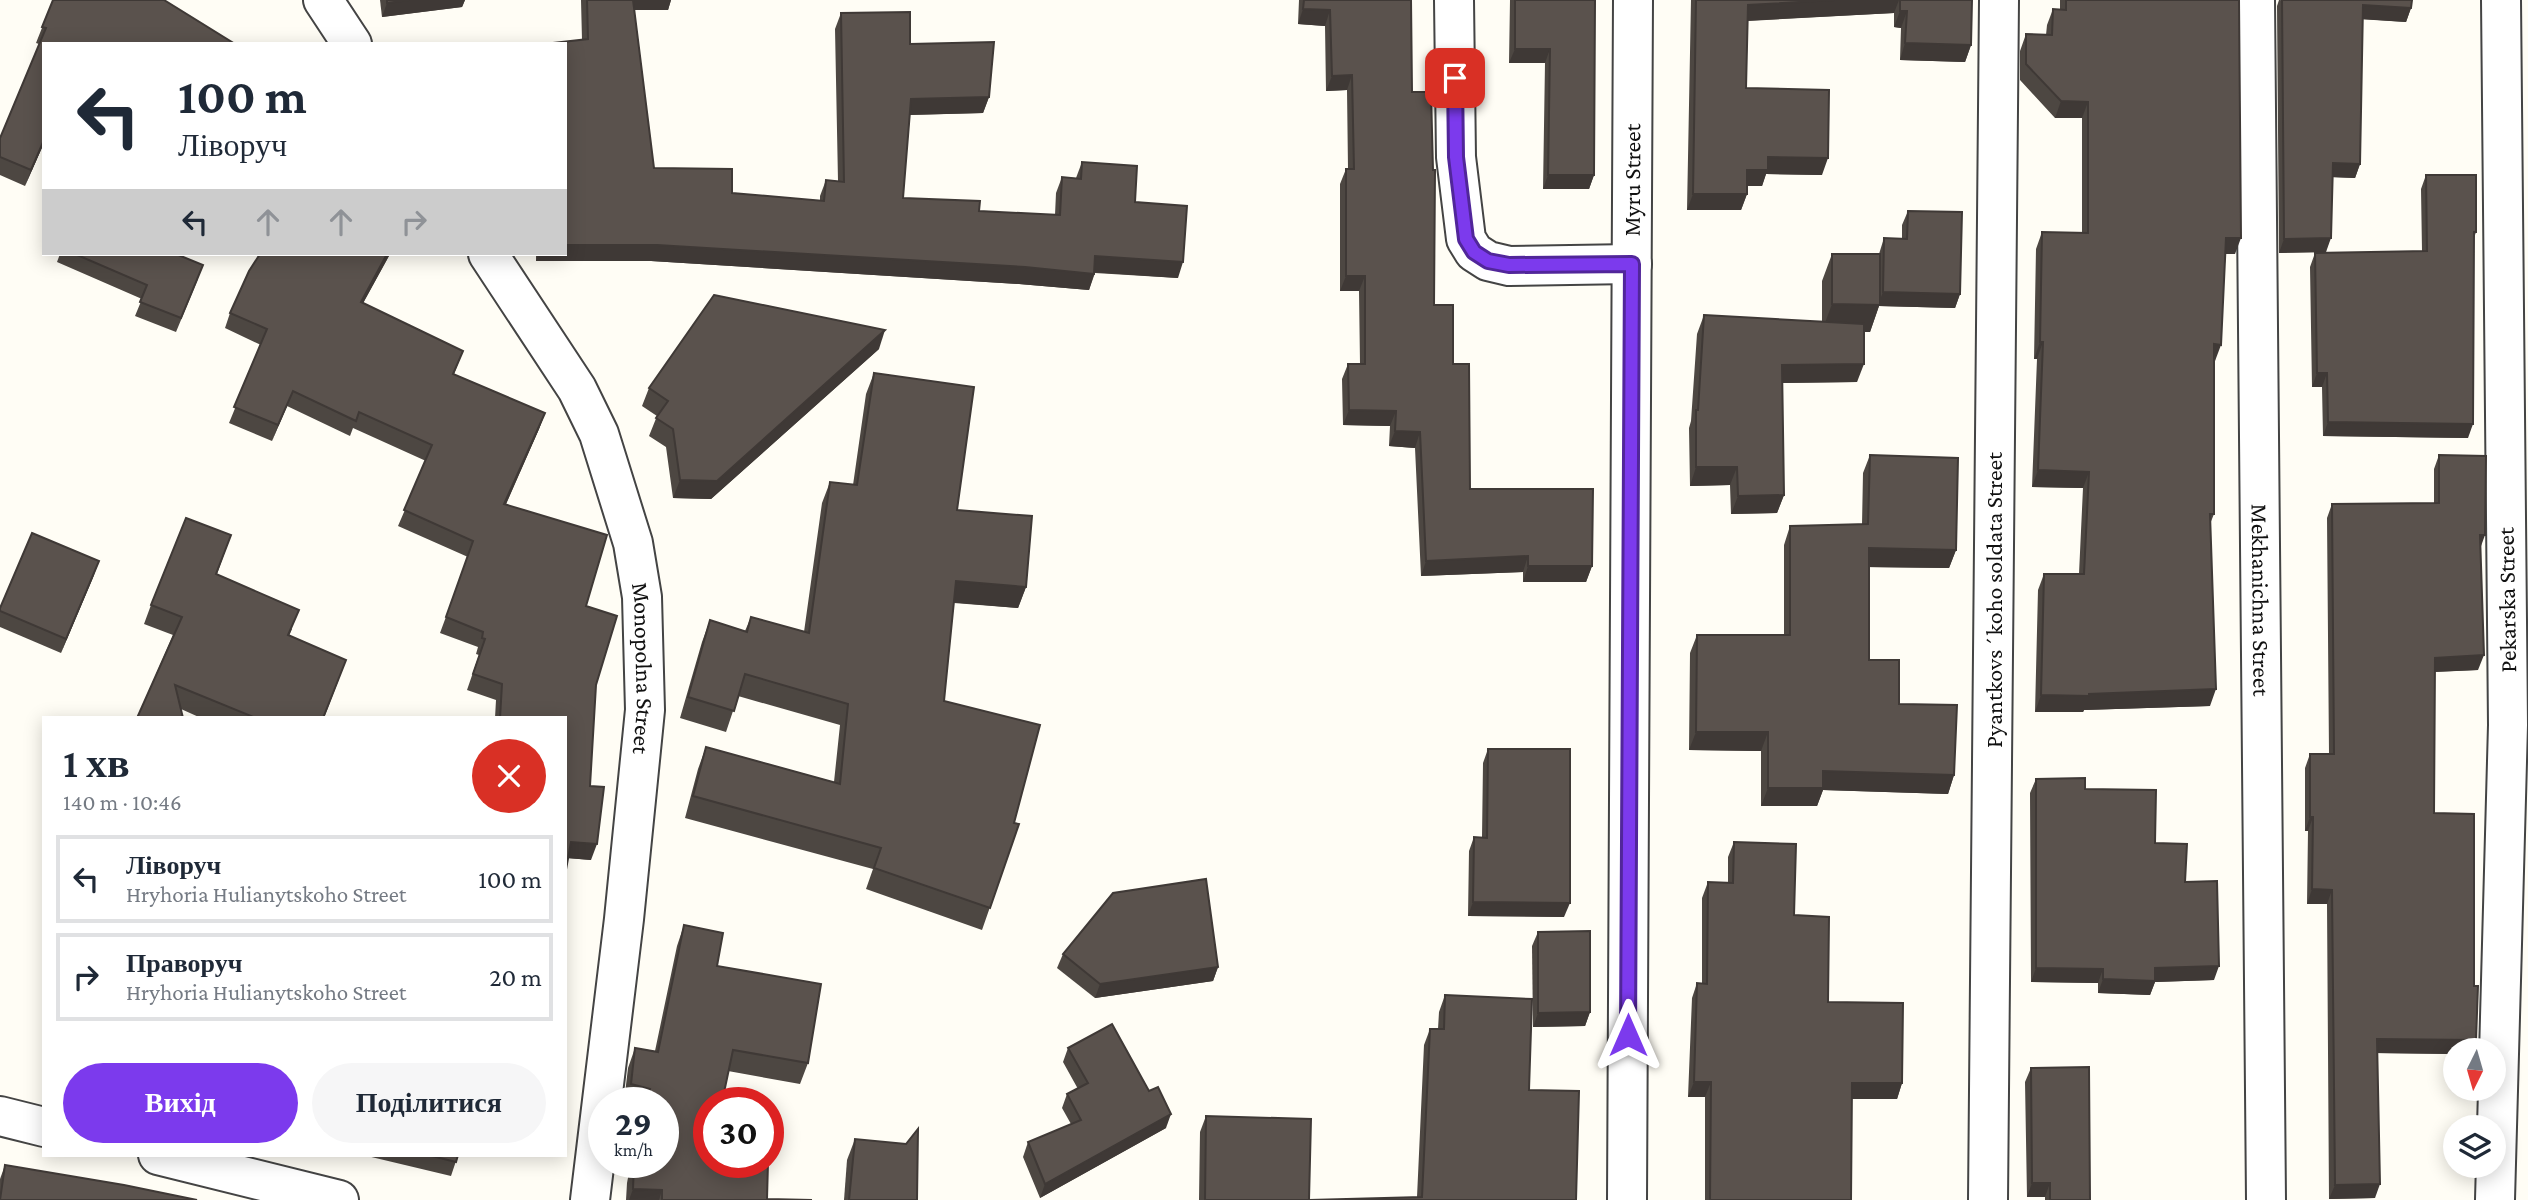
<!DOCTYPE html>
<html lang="uk">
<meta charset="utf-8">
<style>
body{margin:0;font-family:"Crimson Pro",serif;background:#f6f6f7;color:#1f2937;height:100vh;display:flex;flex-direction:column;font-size:26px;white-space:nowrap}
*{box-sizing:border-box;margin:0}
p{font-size:23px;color:#747a83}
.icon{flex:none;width:38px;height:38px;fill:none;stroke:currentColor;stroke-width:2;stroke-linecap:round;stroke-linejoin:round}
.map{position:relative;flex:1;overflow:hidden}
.drawer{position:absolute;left:42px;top:716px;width:525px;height:441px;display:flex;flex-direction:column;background:#fff;border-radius:0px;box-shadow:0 4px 18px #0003}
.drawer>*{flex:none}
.guide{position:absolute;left:42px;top:42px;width:525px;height:214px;border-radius:0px;box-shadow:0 4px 18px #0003;background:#fff;color:#1f2937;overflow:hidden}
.needle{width:46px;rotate:185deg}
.controls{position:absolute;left:2443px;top:1038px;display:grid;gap:14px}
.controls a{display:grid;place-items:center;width:63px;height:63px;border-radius:50%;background:#fff;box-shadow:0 4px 18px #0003;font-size:35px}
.speed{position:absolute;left:588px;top:1087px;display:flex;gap:14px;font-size:35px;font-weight:700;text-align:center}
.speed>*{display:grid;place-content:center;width:91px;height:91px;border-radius:50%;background:#fff;box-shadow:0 4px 18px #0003;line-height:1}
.speed small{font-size:18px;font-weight:400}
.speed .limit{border:10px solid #d22;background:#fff;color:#111}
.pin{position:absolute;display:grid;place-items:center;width:60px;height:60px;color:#fff;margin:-30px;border-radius:14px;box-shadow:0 4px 10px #0006}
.me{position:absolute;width:77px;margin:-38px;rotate:0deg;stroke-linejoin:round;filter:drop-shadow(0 0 5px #0008)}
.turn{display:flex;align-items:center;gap:24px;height:147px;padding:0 21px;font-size:32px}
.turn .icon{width:91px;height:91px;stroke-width:2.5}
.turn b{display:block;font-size:49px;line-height:60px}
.lanes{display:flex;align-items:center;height:66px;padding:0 21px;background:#0003;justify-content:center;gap:35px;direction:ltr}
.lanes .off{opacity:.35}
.round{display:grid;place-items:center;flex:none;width:74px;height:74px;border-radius:37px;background:#f6f6f7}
.headline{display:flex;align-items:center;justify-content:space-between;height:119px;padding:0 21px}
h1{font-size:42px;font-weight:600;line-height:52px}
.action{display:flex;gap:14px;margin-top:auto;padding:14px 21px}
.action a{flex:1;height:80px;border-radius:42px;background:#7c3aed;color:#fff;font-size:28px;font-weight:600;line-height:80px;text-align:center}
.action a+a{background:#f6f6f7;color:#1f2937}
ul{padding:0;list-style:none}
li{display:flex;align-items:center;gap:21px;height:88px;margin:0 14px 10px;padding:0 7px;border:4px solid #e0e1e3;border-radius:0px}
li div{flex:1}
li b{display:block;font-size:26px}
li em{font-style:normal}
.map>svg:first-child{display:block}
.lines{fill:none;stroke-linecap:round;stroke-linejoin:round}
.minor-casing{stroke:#444;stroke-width:42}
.minor{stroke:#fff;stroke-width:38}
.wall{fill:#4d4742}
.shaded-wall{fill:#3f3936}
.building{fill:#5a524d;stroke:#3f3936;stroke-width:2}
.route-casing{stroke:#51269a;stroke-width:18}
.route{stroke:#7c3aed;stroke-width:12}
.labels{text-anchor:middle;stroke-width:7;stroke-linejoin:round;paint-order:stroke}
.street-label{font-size:24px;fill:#111;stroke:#fff}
</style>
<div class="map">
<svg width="2528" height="1200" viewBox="0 0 2528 1200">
<rect width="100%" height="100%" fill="#fffdf5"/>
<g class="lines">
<defs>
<g id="minor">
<polyline points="323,0 352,44"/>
<polyline points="1454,0 1456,157 1466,239 1474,252 1488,261 1509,266 1632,264"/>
<path id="s1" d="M 2255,0 L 2266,1200"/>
<path id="s2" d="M 488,254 L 577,389 L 599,434 L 633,543 L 642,597 L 645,710 L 624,919 L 590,1200"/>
<polyline points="0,1116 44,1127"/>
<polyline points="158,1155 339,1200"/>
<path id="s3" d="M 1627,1200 L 1633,0"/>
<polyline points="1988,1200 1999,0"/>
<polyline points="2495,1200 2508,725 2501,0"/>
</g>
</defs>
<use href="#minor" class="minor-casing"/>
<use href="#minor" class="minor"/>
</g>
<g class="wall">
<polygon points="53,0 44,44 44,143 25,186 0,175 0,138 39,44 36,43"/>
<polygon points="380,0 465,0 462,7 382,17"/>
<polygon points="581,0 671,0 668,10 634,10 654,168 732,193 820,201 820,196 826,180 838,181 835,29 841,13 910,44 989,97 983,113 910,115 903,198 979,211 1055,215 1056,193 1062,177 1076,178 1082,162 1135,202 1178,278 1095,273 1089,290 1019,284 651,261 536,261 536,254 565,254 582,40"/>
<polygon points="1299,0 1411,0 1412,92 1434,305 1453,364 1470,489 1592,566 1586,582 1523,582 1523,572 1421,576 1415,448 1389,446 1390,426 1343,425 1342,379 1348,364 1360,364 1359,291 1340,291 1340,184 1346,169 1348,169 1347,90 1326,91 1325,26 1298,24"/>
<polygon points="1510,0 1595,0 1594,175 1589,189 1543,189 1545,63 1509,63"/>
<polygon points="1691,0 1972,0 1971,45 1965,62 1900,60 1901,28 1894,27 1894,13 1748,21 1746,88 1822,175 1766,174 1762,186 1747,186 1747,194 1741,210 1687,210"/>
<polygon points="2060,0 2239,0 2235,254 2226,254 2215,361 2214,361 2214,514 2210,524 2210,706 2084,710 2083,712 2035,712 2038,590 2044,574 2079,574 2083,488 2032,487 2037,359 2034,359 2036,249 2042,232 2082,233 2082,118 2055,118 2020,80 2020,51 2026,34 2046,35 2047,25 2053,9 2060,9"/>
<polygon points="2279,0 2411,8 2406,22 2363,19 2360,164 2355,178 2333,177 2326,252 2279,253 2277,6"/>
<polygon points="2426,175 2476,232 2474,238 2468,438 2323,436 2322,387 2312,387 2310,267 2315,253 2422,251 2421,189"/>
<polygon points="1908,211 1960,294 1955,308 1879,306 1870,332 1864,332 1857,382 1782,383 1784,495 1777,513 1731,514 1730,485 1690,486 1689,428 1691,421 1697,334 1704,315 1822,322 1822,281 1832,254 1879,254 1884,238 1902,239 1902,225"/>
<polygon points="60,254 176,254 198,279 176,332 135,316 142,299 57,262"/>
<polygon points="260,254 390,254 363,303 463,351 454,374 545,413 539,429 506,504 586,606 596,685 590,786 591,860 568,858 565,718 495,718 496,700 467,690 479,655 476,654 478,647 440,633 468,557 398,526 426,461 353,428 350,436 287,406 272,441 229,423 261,345 225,328 230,313"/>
<polygon points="879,349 711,499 673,498 666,447 649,436 657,416 642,406 649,388"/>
<polygon points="874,373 957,510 1026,587 1018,608 954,603 944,701 1014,823 1019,824 982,930 866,889 873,869 685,818 698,769 706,747 834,782 840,725 738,696 726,732 680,718 702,642 710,620 745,631 751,617 804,632 822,503 830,482 853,485 866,394"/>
<polygon points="1870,455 1956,550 1949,568 1869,567 1869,660 1899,704 1954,775 1948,794 1823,790 1817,806 1761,806 1761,751 1689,750 1690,653 1697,635 1784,635 1784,545 1790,526 1862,525 1863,473"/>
<polygon points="2439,455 2480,547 2478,670 2435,672 2434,813 2474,986 2476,1040 2473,1050 2455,1050 2455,1054 2377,1053 2375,1198 2329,1199 2327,904 2307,904 2308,831 2305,831 2305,768 2310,754 2329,754 2327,518 2332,504 2434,503 2434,469"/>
<polygon points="231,535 217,574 292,629 289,636 339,679 324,718 201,718 181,709 137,718 173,635 144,624 151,605"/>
<polygon points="94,575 61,653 0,627 0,608"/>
<polygon points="1488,749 1564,917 1468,916 1469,851 1474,837 1482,837 1483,763"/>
<polygon points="2036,779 2085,789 2155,843 2185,882 2214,980 2155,982 2150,995 2098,993 2098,983 2031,982 2030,793"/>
<polygon points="1734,842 1794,915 1828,1002 1902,1083 1897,1099 1852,1099 1851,1200 1705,1200 1705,1097 1688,1097 1692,998 1697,983 1702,983 1702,898 1708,882 1728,883 1728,857"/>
<polygon points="684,925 717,966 808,1063 800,1084 728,1071 709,1162 767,1199 812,1200 626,1200 627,1183 631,1162 663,1162 663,1102 624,1102 628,1068 635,1048 655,1051 677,946"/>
<polygon points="1538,932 1590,1012 1585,1026 1533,1027 1532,946"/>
<polygon points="1063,954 1218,967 1213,981 1095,998 1057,968"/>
<polygon points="1445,995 1529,1090 1576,1200 1199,1200 1200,1132 1206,1116 1309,1200 1417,1197 1424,1045 1430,1029 1438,1029 1439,1012"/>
<polygon points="1068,1048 1166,1128 1040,1198 1023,1157 1028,1142 1071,1124 1062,1108 1067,1094 1078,1089 1063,1062"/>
<polygon points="2031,1068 2090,1200 2045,1200 2045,1197 2027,1197 2025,1082"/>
<polygon points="855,1139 917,1200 844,1200 847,1160"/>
<polygon points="363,1155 458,1155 451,1176"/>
<polygon points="5,1165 0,1200 0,1179"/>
</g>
<g class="shaded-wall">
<polygon points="409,0 465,0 462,7 382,17 387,3"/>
<polygon points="630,0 671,0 668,10 626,10"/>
<polygon points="1834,0 1899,0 1894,13 1742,21 1748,5"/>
<polygon points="2363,5 2411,8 2406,22 2358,19"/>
<polygon points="1303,9 1330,10 1325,26 1298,24"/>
<polygon points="1900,11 1907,11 1901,28 1894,27"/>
<polygon points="1905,43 1971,45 1965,62 1900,60"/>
<polygon points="1515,49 1550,49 1545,63 1509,63"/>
<polygon points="1352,75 1347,90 1326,91 1332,76"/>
<polygon points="989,97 983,113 905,115 911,99"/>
<polygon points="2061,101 2088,102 2082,118 2055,118"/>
<polygon points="44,140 44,143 25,186 31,170"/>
<polygon points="1768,157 1828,158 1822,175 1766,174 1762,186 1741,186 1747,170"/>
<polygon points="2333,163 2360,164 2355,178 2328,177"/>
<polygon points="1548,175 1594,175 1589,189 1543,189"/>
<polygon points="1693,194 1747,194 1741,210 1687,210"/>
<polygon points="2226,238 2241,238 2235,254 2220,254"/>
<polygon points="2331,238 2326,252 2279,253 2284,239"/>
<polygon points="565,245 657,245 1025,267 1094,274 1089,290 1019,284 651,261 536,261 538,254 565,254"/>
<polygon points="387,254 390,254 355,318 361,302"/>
<polygon points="1095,256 1183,262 1178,278 1090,272"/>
<polygon points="1346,276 1365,276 1359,291 1340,291"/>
<polygon points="1883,292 1960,294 1955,308 1879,306 1870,332 1822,331 1832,304 1878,305"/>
<polygon points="885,330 879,349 711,499 673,498 680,480"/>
<polygon points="2040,342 2043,342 2037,359 2034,359"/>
<polygon points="2214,344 2221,345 2215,361 2208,361"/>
<polygon points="1864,364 1857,382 1776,383 1782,365"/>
<polygon points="2317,373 2327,373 2322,387 2312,387"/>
<polygon points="293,391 287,406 272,441 278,425"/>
<polygon points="1349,410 1396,411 1390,426 1343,425"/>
<polygon points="545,413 539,429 499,520 504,504"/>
<polygon points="2328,422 2473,424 2468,438 2323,436"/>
<polygon points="1395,431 1420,432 1415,448 1389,446"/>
<polygon points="1696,467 1737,467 1730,485 1690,486"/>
<polygon points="2038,470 2089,472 2083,488 2032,487"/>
<polygon points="1784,495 1777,513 1731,514 1738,496"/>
<polygon points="2480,535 2485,535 2480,549"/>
<polygon points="1869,548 1956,550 1949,568 1862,567"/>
<polygon points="1528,556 1523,572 1421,576 1426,561"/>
<polygon points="99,561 94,575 61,653 66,639"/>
<polygon points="1528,566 1592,566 1586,582 1523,582"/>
<polygon points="956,581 1026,587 1018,608 948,602"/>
<polygon points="2484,655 2478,670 2430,672 2435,658"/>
<polygon points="2216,689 2210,706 2084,710 2083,712 2035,712 2041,695"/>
<polygon points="1696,732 1768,732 1761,751 1689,750"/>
<polygon points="1823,771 1954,775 1948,794 1823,790 1817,806 1761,806 1768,788"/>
<polygon points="2310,817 2313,817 2308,831 2305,831"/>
<polygon points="571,842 597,844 591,860 566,858"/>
<polygon points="2312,889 2332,890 2327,904 2307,904"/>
<polygon points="1473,902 1570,903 1564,917 1468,916"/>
<polygon points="2219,966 2214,980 2155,982 2150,995 2098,993 2103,979 2155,968"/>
<polygon points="1218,967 1213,981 1095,998 1100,984"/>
<polygon points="2036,968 2103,969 2098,983 2031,982"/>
<polygon points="1590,1012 1585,1026 1533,1027 1538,1013"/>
<polygon points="2377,1039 2476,1040 2473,1050 2455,1050 2455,1054 2372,1053"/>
<polygon points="1694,1082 1711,1082 1705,1097 1688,1097"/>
<polygon points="1852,1083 1902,1083 1897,1099 1846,1099"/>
<polygon points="1171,1114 1166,1128 1040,1198 1045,1184"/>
<polygon points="2032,1183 2050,1183 2045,1197 2027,1197"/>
<polygon points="2380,1184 2375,1198 2329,1199 2335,1185"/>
<polygon points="633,1189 662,1190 659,1200 629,1200"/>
</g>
<g class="building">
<polygon points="53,0 164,0 235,44 44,44 44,140 31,170 0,157 0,138 46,28 42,27"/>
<polygon points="387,0 409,0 387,3"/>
<polygon points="587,0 633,0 654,168 732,169 732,193 824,201 826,180 844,182 841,13 910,12 910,44 994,42 989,97 911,99 903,198 980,201 979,211 1060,215 1062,177 1081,179 1082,162 1137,166 1135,202 1187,206 1183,262 1095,256 1094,274 1025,267 657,245 565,245 565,44 544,44 588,39"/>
<polygon points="1304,0 1411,0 1412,92 1431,92 1433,170 1435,170 1434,305 1453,305 1453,364 1469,364 1470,489 1593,489 1592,566 1528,566 1528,556 1426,561 1420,432 1395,431 1396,411 1349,410 1348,364 1365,364 1365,276 1346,276 1346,169 1354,169 1352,75 1332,76 1330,10 1303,9"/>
<polygon points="1515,0 1595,0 1594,175 1548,175 1550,49 1515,49"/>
<polygon points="1696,0 1834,0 1748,5 1746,88 1829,90 1828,158 1768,157 1768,170 1747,170 1747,194 1693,194"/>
<polygon points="1900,0 1972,0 1971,45 1905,43 1907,11 1900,11"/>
<polygon points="2066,0 2239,0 2241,238 2226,238 2221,345 2214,344 2214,514 2210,514 2216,689 2089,694 2089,696 2041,695 2044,574 2084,574 2089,472 2038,470 2043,342 2040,342 2042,232 2088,233 2088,102 2061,101 2026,64 2026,34 2052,35 2053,9 2066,10"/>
<polygon points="2282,0 2412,0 2411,8 2363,5 2360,164 2333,163 2331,238 2284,239"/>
<polygon points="2426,175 2476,175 2476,232 2474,232 2473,424 2328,422 2327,373 2317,373 2315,253 2427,251"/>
<polygon points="1908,211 1962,212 1960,294 1883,292 1884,238 1907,239"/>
<polygon points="75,254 176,254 203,265 181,318 140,302 147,285"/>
<polygon points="260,254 387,254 361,302 463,351 453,374 545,413 504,504 607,535 586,606 617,616 596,685 590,786 604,787 597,844 571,842 565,875 565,718 500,718 502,684 473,674 485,639 482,638 483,632 446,617 473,541 404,510 432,445 359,412 356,421 293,391 278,425 234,407 267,329 230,313 249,271"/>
<polygon points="1832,254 1880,254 1880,305 1832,304"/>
<polygon points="714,295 885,330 717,481 680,480 673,429 656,418 668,401 649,388"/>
<polygon points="1704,315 1864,324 1864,364 1782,365 1784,495 1738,496 1737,467 1696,467 1696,410 1698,410"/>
<polygon points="874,373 974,387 957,510 1032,516 1026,587 956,581 944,701 1040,725 1014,823 1019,824 990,908 874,868 881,848 693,796 706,747 840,784 848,704 745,674 734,711 688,697 710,620 747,632 751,617 809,633 830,482 857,485"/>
<polygon points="1870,455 1958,458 1956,550 1869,548 1869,660 1899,660 1899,704 1957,705 1954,775 1823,771 1823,788 1768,788 1768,732 1696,732 1697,635 1790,635 1790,526 1868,524"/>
<polygon points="2439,455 2486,456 2485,535 2480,535 2484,655 2435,658 2434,813 2474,814 2474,986 2478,986 2476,1040 2377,1039 2380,1184 2335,1185 2332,890 2312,889 2313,817 2310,817 2310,754 2334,754 2332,504 2439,503"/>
<polygon points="186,518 231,535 216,574 299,610 288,635 346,660 323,718 256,718 175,685 183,718 137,718 182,617 151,605"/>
<polygon points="32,533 99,561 66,639 0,611 0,608"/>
<polygon points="1488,749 1570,749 1570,903 1473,902 1474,837 1487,838"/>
<polygon points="2085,778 2085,789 2156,790 2155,843 2187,844 2185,882 2217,881 2219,966 2155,968 2155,981 2103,979 2103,969 2036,968 2036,779"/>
<polygon points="1734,842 1796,844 1794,915 1829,917 1828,1002 1903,1003 1902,1083 1852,1083 1851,1200 1710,1200 1711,1082 1694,1082 1697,983 1707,984 1708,882 1733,883"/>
<polygon points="1206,879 1218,967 1100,984 1063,954 1113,893"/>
<polygon points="684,925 723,933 717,966 821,984 808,1063 733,1050 722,1102 709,1102 709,1162 768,1162 767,1199 812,1200 662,1200 662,1190 633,1189 634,1162 663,1162 663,1102 647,1102 650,1089 631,1084 635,1048 658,1052"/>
<polygon points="1590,931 1590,1012 1538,1013 1538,932"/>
<polygon points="1445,995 1532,999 1529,1090 1579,1091 1576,1200 1205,1200 1206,1116 1311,1119 1309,1200 1422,1197 1430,1029 1444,1029"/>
<polygon points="1112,1024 1149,1091 1158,1087 1171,1114 1045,1184 1028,1142 1081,1120 1067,1094 1088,1083 1068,1048"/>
<polygon points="2089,1067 2090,1200 2050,1200 2050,1183 2032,1183 2031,1068"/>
<polygon points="918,1129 917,1200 849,1200 855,1139 906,1144"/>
<polygon points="428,1155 458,1155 456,1162"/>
<polygon points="5,1165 124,1185 197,1200 0,1200"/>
</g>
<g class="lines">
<defs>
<polyline id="route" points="1455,78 1456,157 1466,239 1474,252 1488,261 1509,265 1632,264 1628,1035"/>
</defs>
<use href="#route" class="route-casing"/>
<use href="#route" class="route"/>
</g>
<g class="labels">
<g class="street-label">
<text dy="8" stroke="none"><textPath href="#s3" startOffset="1020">Myru Street</textPath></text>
<text transform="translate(1994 600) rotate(-90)" y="8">Pyantkovsʹkoho soldata Street</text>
<text dy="8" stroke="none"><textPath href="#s1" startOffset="600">Mekhanichna Street</textPath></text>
<text transform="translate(2507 600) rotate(-91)" y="8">Pekarska Street</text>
<text dy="8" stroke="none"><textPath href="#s2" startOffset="452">Monopolna Street</textPath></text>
</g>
</g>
</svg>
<div class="controls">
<a><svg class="needle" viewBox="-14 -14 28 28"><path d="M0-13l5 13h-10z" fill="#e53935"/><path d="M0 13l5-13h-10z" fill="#747a83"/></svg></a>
<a><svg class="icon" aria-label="layers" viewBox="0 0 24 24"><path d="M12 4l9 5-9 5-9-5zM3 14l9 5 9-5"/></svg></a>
</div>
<div class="speed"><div>29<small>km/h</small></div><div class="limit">30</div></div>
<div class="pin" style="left:1455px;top:78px;background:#d93025"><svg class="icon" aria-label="arrive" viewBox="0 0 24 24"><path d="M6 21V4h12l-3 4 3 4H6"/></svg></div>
<svg class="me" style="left:1628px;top:1035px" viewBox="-20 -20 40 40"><path d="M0-17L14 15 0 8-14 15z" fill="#7c3aed" stroke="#fff" stroke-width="4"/></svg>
<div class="guide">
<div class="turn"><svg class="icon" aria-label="left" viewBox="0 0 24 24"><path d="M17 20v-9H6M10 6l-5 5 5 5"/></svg><div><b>100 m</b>Ліворуч</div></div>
<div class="lanes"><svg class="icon" aria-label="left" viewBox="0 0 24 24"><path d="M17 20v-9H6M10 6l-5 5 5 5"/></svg><svg class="icon off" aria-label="ahead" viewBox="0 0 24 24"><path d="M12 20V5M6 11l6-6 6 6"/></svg><svg class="icon off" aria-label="ahead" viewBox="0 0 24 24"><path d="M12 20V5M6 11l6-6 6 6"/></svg><svg class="icon off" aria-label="right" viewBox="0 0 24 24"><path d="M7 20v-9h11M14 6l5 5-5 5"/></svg></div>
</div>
<section class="drawer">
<div class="headline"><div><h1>1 хв</h1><p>140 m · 10:46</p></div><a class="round" style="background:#d93025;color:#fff"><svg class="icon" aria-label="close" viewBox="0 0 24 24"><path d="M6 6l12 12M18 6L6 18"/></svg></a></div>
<ul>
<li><svg class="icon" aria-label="left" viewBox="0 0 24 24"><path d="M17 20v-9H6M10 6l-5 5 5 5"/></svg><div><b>Ліворуч</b><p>Hryhoria Hulianytskoho Street</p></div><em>100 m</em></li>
<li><svg class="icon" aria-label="right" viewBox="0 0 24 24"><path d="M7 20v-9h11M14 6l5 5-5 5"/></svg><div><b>Праворуч</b><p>Hryhoria Hulianytskoho Street</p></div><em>20 m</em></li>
</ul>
<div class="action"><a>Вихід</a><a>Поділитися</a></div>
</section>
</div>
